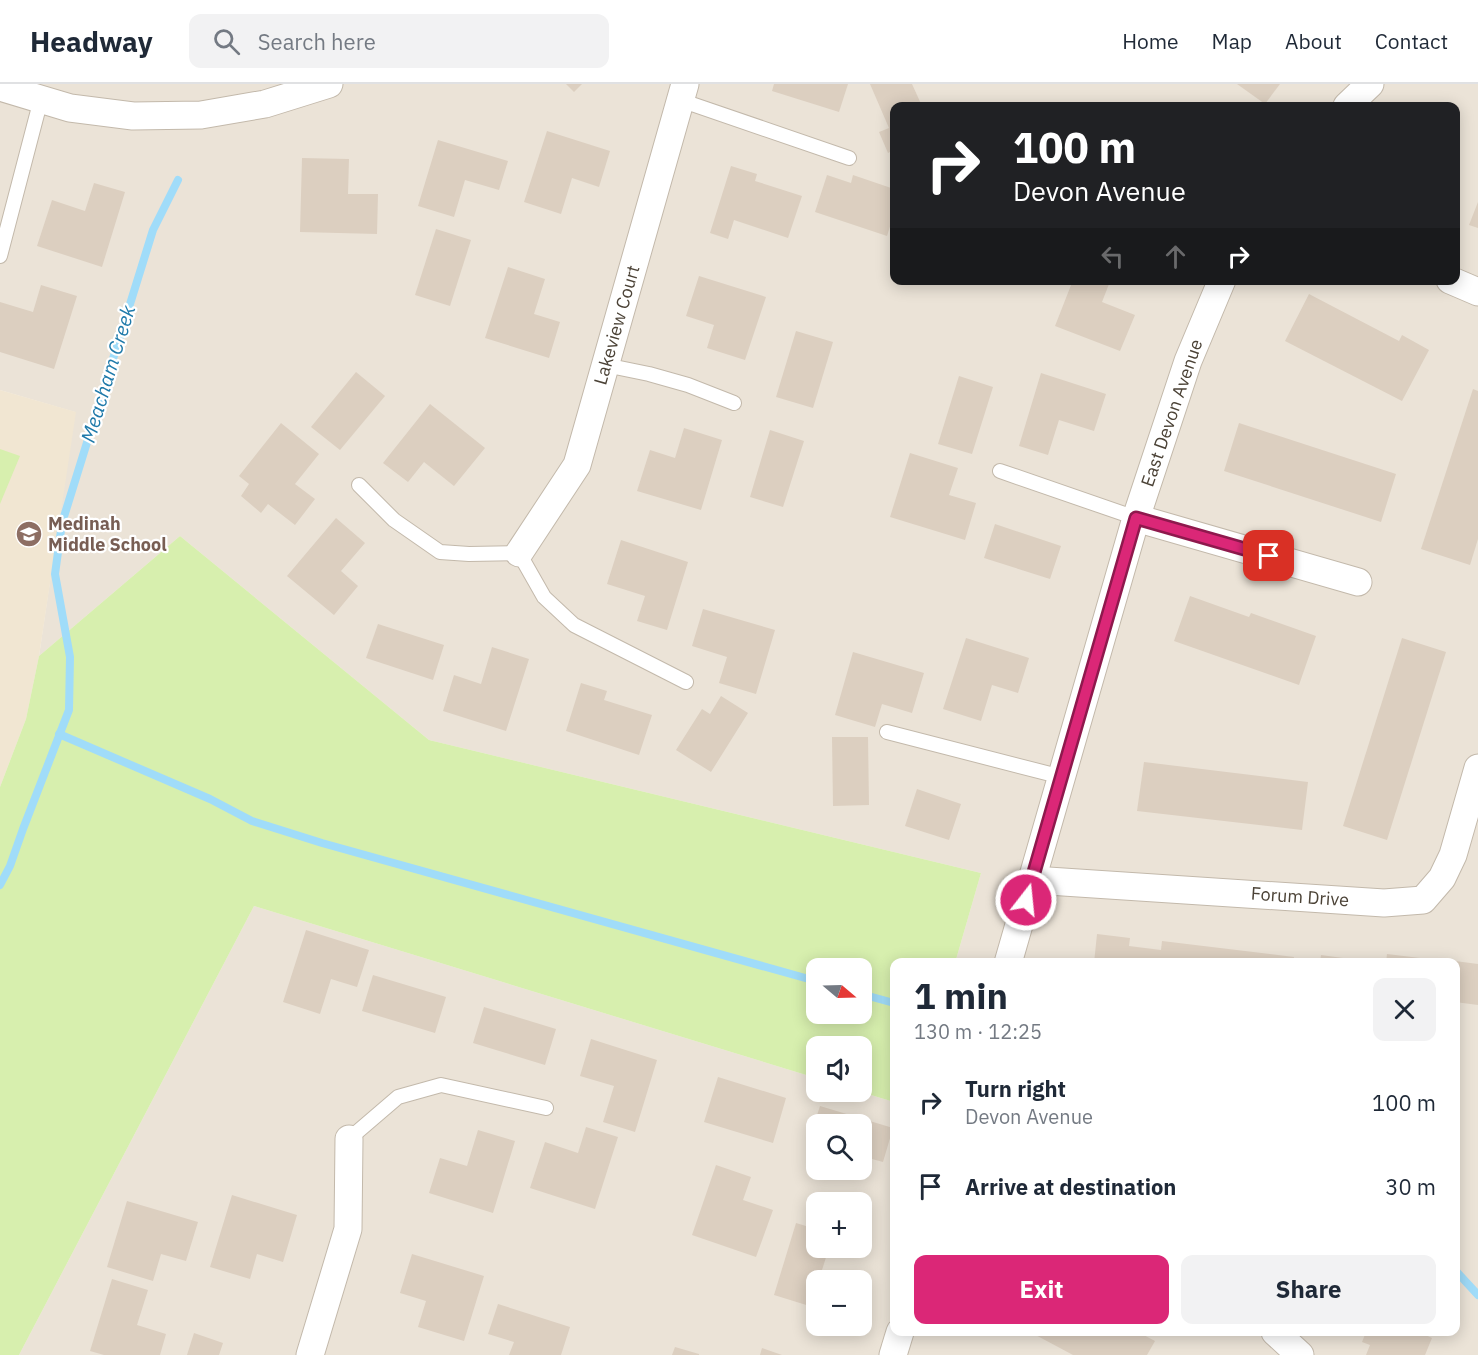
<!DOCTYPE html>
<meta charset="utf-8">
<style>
body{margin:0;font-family:"IBM Plex Sans",sans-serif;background:#f2f2f3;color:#1f2937;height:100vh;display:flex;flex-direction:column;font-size:22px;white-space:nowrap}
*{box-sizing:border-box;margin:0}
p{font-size:20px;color:#747a83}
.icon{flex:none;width:33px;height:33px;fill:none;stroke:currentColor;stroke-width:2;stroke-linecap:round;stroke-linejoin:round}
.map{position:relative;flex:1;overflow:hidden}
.details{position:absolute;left:890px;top:874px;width:570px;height:378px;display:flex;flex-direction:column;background:#fff;border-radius:12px;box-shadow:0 3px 15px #0003}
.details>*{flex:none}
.hud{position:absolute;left:890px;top:18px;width:570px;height:183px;border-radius:12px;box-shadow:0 3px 15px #0003;background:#202124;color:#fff;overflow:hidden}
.needle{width:39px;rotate:109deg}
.fabs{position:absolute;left:806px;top:874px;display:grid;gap:12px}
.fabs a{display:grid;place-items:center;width:66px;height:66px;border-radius:12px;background:#fff;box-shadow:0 3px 15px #0003;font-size:30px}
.pin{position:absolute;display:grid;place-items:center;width:51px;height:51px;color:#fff;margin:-26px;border-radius:12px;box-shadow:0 3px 9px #0006}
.me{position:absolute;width:66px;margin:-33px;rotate:16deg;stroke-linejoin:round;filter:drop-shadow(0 0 4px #0008)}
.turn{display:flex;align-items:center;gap:21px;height:126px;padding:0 24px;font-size:27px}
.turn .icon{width:78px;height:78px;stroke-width:2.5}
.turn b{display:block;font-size:42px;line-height:51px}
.lanes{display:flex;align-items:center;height:57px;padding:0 24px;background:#0003;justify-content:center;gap:30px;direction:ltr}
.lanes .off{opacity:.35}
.round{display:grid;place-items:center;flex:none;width:63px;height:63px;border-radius:12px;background:#f2f2f3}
.summary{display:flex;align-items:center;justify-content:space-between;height:102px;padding:0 24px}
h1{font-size:36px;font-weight:700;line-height:45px}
.primary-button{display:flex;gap:12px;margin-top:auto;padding:12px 24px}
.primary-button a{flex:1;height:69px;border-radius:12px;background:#db2777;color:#fff;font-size:24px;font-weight:700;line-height:69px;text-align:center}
.primary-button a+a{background:#f2f2f3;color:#1f2937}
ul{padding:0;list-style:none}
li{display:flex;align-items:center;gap:18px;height:84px;padding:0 24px}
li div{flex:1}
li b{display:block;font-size:22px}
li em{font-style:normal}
header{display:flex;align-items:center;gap:36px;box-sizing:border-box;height:84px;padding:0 30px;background:#fff;border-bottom:2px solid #e0e1e3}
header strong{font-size:28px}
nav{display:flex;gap:33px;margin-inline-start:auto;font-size:21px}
.search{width:420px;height:54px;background:#f2f2f3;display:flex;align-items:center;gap:15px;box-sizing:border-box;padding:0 21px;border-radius:12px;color:#747a83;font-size:22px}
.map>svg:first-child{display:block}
.residential{fill:#ebe3d7;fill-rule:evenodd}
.education{fill:#f1e6d2}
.green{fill:#d7efae;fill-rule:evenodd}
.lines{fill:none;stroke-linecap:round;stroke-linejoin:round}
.stream{stroke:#a0dcf9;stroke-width:8}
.building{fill:#dccfc0}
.service-casing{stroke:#c3b9ab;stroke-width:16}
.minor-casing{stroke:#c3b9ab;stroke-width:29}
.service{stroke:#fff;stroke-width:14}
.minor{stroke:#fff;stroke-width:27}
.route-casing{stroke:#8e194d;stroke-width:15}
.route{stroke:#db2777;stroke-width:10}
.labels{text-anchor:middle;stroke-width:4.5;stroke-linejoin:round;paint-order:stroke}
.street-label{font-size:18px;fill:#4b4236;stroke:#fff}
.education-label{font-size:18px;font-weight:bold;fill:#785e54;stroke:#fff;text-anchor:start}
.water-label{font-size:20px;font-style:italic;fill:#1f7aaa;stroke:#fff}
</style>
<header>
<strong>Headway</strong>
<div class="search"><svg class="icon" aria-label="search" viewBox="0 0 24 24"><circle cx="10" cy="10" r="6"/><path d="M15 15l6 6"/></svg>Search here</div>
<nav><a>Home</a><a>Map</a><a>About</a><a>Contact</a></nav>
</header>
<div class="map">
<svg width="1478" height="1271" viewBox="0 0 1478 1271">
<rect width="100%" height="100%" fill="#f6f1ea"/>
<path class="residential" d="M 0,0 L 1478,0 L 1478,1271 L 19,1271 L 254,822 L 816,994 L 816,1008 L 861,1008 L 894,1018 L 894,1248 L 1455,1248 L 1455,879 L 955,879 L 981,789 L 429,656 L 180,452 L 39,572 L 75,328 L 0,306 ZM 894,22 L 1455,22 L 1455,196 L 894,196 ZM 816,1041 L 861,1041 L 861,1086 L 816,1086 ZM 816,1119 L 861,1119 L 861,1164 L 816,1164 ZM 816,1197 L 861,1197 L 861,1242 L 816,1242 Z"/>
<polygon class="education" points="0,306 76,328 39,572 26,635 0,703"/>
<g class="green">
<polygon points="0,365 20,372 0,420"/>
<path d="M 180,452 L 429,656 L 981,789 L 955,879 L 894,879 L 894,1018 L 861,1008 L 861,963 L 816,963 L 816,994 L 254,822 L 19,1271 L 0,1271 L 0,703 L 26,635 L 39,572 ZM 816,885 L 861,885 L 861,930 L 816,930 Z"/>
</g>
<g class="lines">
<g class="stream">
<polyline points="59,650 210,715 252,737 322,759 816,897"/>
<polyline points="0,801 10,782 23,745 69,626 70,573 55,490 62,439 153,146 178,96"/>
<polyline points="861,910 894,919"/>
<polyline points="1455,1186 1478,1211"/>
</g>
</g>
<g class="building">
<polygon points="566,0 582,0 574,8"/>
<polygon points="774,0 848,0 839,28 772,7"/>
<polygon points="870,0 912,0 922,22 894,22 894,66 888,69 879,48 889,44"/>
<polygon points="1237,0 1280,0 1265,20"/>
<polygon points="547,47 610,67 599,103 572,94 561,130 524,118"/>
<polygon points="438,56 508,77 499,106 465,96 454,133 418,122"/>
<polygon points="302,74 349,75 348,110 378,110 377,150 300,148"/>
<polygon points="731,82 757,90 755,97 802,112 788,154 734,136 728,155 710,149"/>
<polygon points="827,91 851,99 853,91 894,105 894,130 887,152 815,128"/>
<polygon points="94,99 125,108 102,183 37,162 52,116 85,127"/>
<polygon points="1478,118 1478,144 1469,141"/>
<polygon points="436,145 471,156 450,222 415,211"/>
<polygon points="508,183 545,195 534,230 560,238 549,274 485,254"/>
<polygon points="699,192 766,213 745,276 707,264 714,241 686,232"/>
<polygon points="1073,196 1101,196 1109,200 1102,218 1135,231 1120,267 1055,242"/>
<polygon points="41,201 77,212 54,285 0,268 0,218 33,228"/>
<polygon points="1309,210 1399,257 1402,251 1429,266 1402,317 1285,257"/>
<polygon points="796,247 833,258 813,324 776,313"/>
<polygon points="356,288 385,312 340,366 311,343"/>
<polygon points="1041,289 1106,310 1094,347 1059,336 1048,371 1019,362"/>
<polygon points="959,292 993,303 972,370 938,360"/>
<polygon points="1473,305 1478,307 1478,455 1470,481 1421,465"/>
<polygon points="430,320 485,364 454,402 424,378 408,398 383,379"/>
<polygon points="281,339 319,370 295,400 315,415 295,441 268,420 261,429 241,412 249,400 239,392"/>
<polygon points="1239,339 1396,390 1381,438 1224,387"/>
<polygon points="684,344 722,356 701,426 637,407 650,366 675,374"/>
<polygon points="770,346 804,357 783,423 750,413"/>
<polygon points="910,369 958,384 949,411 976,419 965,456 890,433"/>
<polygon points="336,434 365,459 341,487 358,502 334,531 287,492"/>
<polygon points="995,440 1061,462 1050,495 984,474"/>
<polygon points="621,456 688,478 667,546 637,537 645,512 607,500"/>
<polygon points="1190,512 1249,533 1251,529 1316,552 1299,601 1174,557"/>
<polygon points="703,525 775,546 756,610 719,599 727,573 692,562"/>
<polygon points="378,540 444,561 433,596 366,574"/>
<polygon points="966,554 1029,574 1018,609 992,601 981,637 943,625"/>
<polygon points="1402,554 1446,568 1387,756 1343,742"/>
<polygon points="492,563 529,575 506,647 443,627 454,591 481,600"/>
<polygon points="853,568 924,589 912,629 882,620 875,643 835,631"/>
<polygon points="581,599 607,607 604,616 652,631 639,671 566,647"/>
<polygon points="721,612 748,629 711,688 676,666 702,625 710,630"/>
<polygon points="832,653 868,653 869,721 833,722"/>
<polygon points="1144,678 1308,698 1302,746 1137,727"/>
<polygon points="917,705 961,720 949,756 905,742"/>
<polygon points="306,846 369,866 357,903 331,895 320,930 283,918"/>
<polygon points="1097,850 1130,854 1129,862 1161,866 1162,857 1294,873 1293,879 1094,879"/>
<polygon points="1387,870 1420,874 1419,879 1386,879"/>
<polygon points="1321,871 1372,878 1372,879 1320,879"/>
<polygon points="1455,877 1478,880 1478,921 1455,918"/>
<polygon points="373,891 446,913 435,949 362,927"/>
<polygon points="484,923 556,945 545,981 473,959"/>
<polygon points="591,955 657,976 635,1048 603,1038 614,1002 580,992"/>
<polygon points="718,993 786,1014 773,1059 704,1038"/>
<polygon points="820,1022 893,1044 883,1078 861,1072 861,1041 816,1041 816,1058 809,1056"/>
<polygon points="586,1043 618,1053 595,1125 530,1104 545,1058 578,1069"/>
<polygon points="478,1046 515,1057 493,1129 429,1109 440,1074 467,1082"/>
<polygon points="716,1081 751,1093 743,1116 773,1126 756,1173 692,1151"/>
<polygon points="232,1111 297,1131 283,1178 257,1170 250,1195 210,1183"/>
<polygon points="127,1117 198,1138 186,1177 161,1170 153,1197 107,1183"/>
<polygon points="796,1139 816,1145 816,1164 829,1164 822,1186 849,1194 848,1197 816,1197 816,1224 774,1211"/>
<polygon points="412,1170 484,1192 464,1257 418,1243 426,1217 400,1209"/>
<polygon points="112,1195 148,1206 137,1241 166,1250 160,1271 104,1271 90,1267"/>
<polygon points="498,1220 570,1243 561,1271 509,1271 514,1258 488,1250"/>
<polygon points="1030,1248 1138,1248 1155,1257 1147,1271 1073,1271"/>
<polygon points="1366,1248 1419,1248 1432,1254 1425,1271 1366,1271 1370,1261 1362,1258"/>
<polygon points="194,1249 223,1259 219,1271 187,1271"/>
<polygon points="675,1263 699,1270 699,1271 672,1271"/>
<polygon points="762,1264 782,1271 760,1271"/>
</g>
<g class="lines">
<defs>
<g id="service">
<polyline points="680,16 849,74"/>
<polyline points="0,172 41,15"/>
<polyline points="605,281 649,290 688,301 734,319"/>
<polyline points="1000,387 1136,434"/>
<polyline points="359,401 394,436 440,468 469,470 519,469 544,513 574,541 686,598"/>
<polyline points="887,648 1062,693"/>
<polyline points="349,1055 398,1013 441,1001 546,1024"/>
</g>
<g id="minor">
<polyline points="0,3 70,24 133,32 201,31 265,20 329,0"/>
<polyline points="1347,22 1370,0"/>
<polyline points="1450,196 1478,208"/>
<polyline points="1136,434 1358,498"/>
<polyline points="519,469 577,381 685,0"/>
<polyline points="1033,796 1384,819 1423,816 1442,794 1453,771 1478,684"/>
<polyline points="1008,879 1136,434 1188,277 1222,196"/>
<polyline points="1275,1248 1300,1271"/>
<polyline points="310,1271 348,1145 349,1055"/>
<polyline points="893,1271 900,1248"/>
</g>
</defs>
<use href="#service" class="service-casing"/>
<use href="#minor" class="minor-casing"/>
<use href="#service" class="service"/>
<use href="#minor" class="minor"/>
</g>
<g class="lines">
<defs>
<polyline id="route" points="1026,816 1136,434 1269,472"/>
</defs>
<use href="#route" class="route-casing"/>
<use href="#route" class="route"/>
</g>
<defs>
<symbol id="school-disc" viewBox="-11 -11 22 22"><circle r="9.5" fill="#8d6e63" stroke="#fff"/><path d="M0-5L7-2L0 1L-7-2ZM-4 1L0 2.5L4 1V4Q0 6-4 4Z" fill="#fff"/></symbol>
</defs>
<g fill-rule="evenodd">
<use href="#school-disc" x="14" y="435" width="30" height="30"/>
</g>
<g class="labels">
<g class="street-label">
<text transform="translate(617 241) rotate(-74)" y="6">Lakeview Court</text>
<text transform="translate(1172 329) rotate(-71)" y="6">East Devon Avenue</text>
<text transform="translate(1300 813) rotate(4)" y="6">Forum Drive</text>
</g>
<g class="education-label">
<text x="48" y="446">Medinah<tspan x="48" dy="21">Middle School</tspan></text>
</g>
<g class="water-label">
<text transform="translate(108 290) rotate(-73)" y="7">Meacham Creek</text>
</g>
</g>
</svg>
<div class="fabs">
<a><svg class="needle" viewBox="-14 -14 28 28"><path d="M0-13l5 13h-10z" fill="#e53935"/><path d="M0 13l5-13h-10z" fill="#747a83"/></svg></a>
<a><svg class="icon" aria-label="sound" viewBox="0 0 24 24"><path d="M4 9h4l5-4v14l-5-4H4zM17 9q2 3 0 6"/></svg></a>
<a><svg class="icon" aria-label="search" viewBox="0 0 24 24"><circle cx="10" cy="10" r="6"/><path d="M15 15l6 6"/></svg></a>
<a>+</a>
<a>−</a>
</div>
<div class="pin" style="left:1269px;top:472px;background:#d93025"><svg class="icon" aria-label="arrive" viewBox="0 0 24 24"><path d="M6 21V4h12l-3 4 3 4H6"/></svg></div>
<svg class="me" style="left:1026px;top:816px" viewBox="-20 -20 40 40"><circle r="17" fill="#db2777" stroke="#fff" stroke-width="3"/><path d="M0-11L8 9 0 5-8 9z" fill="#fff"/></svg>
<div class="hud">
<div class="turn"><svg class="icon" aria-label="right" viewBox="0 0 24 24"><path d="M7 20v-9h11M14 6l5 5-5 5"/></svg><div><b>100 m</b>Devon Avenue</div></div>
<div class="lanes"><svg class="icon off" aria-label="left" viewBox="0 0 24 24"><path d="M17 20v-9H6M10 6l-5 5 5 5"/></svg><svg class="icon off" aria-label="ahead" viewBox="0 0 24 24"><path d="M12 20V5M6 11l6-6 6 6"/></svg><svg class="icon" aria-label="right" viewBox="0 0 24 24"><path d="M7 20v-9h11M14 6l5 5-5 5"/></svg></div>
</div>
<section class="details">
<div class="summary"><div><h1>1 min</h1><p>130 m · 12:25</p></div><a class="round"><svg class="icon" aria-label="close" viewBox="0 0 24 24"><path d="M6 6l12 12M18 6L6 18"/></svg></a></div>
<ul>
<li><svg class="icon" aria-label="right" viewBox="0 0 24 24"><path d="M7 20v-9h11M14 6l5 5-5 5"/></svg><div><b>Turn right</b><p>Devon Avenue</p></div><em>100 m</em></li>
<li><svg class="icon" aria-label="arrive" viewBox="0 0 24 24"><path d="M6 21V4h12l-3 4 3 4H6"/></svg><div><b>Arrive at destination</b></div><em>30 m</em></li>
</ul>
<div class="primary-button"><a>Exit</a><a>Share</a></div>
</section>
</div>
